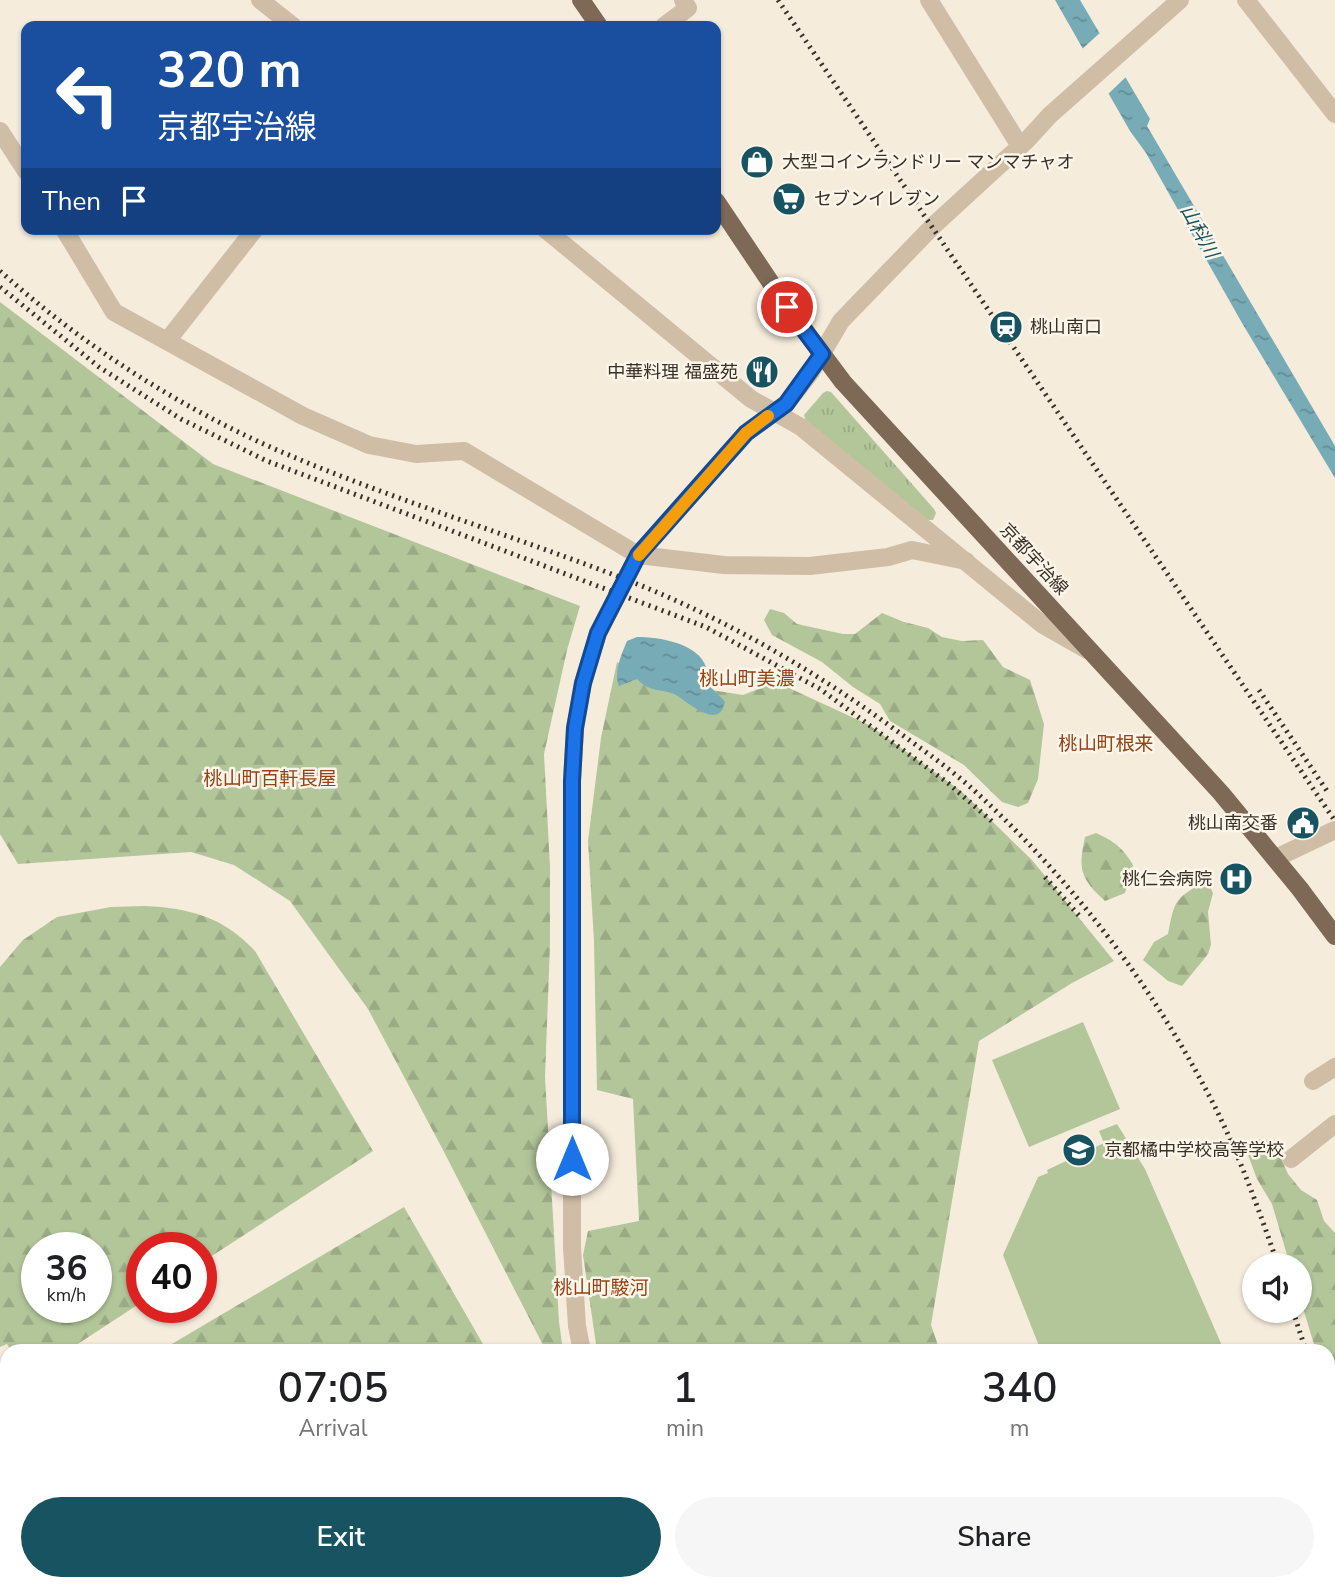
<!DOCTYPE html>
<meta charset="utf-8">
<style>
body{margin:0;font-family:"Nunito Sans","Noto Sans JP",sans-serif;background:#f6f6f6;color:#202124;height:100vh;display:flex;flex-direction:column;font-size:26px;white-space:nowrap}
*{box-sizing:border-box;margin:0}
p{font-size:23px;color:#757577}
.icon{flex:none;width:38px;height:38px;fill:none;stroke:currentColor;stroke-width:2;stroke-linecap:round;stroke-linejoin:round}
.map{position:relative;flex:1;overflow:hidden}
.panel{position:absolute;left:0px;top:1344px;width:1335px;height:247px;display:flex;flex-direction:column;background:#fff;border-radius:21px 21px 0 0;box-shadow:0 2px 5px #0004}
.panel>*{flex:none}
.banner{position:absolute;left:21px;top:21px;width:700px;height:214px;border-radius:14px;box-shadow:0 2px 5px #0004;background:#1a4fa0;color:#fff;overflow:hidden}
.buttons{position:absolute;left:1242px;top:1253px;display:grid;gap:14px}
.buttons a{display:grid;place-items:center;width:70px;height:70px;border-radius:50%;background:#fff;box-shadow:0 2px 5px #0004;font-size:35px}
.speed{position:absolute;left:21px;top:1232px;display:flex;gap:14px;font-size:35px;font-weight:700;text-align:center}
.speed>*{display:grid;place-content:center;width:91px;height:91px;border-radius:50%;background:#fff;box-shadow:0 2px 5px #0004;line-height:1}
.speed small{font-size:18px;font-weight:400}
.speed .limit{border:10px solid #d22;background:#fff;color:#111}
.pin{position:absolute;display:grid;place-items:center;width:60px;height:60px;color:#fff;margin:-30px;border:4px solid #fff;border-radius:50%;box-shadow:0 2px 7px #0007}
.me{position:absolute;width:77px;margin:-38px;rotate:0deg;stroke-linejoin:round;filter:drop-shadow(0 0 5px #0008)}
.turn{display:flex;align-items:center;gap:24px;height:147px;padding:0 21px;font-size:32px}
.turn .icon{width:91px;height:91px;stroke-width:2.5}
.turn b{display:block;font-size:49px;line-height:60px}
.then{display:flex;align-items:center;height:66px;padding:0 21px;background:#0003;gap:14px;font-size:26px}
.eta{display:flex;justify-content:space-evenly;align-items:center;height:119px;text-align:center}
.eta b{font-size:42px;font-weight:600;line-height:49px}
.cta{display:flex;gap:14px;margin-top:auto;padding:14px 21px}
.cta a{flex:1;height:80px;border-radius:42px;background:#185361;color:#fff;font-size:28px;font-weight:600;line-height:80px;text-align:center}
.cta a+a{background:#f6f6f6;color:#202124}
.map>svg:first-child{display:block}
.grass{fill:url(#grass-tufts)}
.forest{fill:url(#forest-firs);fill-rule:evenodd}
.park{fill:#b2c69a}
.water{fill:url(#water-ripples)}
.pier{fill:#f5ecdc}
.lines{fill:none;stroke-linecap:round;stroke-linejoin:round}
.minor{stroke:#cfbda6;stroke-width:18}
.major{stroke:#7e6957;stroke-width:18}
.rail{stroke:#3a3028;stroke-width:5;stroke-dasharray:2 5;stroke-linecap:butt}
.route-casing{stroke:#114b97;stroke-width:18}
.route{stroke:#1a73e8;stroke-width:12}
.slow{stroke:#f59e0b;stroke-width:12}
.labels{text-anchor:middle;stroke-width:5;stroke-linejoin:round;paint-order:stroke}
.poi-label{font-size:18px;fill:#3a3028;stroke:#fcf5e9;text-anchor:start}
.street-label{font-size:18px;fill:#3a3028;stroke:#fcf5e9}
.water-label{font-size:19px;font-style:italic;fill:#185361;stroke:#fcf5e9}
.neighbourhood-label{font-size:19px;fill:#934317;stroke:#fcf5e9}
</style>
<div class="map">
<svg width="1335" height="1590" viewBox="0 0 1335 1590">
<defs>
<pattern id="grass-tufts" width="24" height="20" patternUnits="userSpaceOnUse" patternTransform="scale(1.75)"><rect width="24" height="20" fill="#b2c69a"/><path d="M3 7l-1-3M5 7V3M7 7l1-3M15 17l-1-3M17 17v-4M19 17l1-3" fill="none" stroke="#9aaa85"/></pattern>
<pattern id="forest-firs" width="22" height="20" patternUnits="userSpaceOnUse" patternTransform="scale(1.75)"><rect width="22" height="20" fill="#b2c69a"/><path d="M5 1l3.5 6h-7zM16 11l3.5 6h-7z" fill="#9aaa85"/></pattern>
<pattern id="water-ripples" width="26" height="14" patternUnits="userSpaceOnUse" patternTransform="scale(1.75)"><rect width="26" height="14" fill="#77acb6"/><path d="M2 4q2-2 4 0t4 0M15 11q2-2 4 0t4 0" fill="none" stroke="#638c94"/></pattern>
</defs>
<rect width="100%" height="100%" fill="#f5ecdc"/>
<polygon class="grass" points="827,391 831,392 934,509 936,513 933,520 926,520 806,421 804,415 823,393"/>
<g class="forest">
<polygon points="0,302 213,464 580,606 567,650 544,754 550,867 550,945 545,1077 559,1322 563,1351 546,1351 442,1148 368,1009 290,901 234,865 191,852 18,864 0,834"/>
<polygon points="770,609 784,613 797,624 843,634 855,634 882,613 904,622 928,628 942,637 962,641 983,640 1003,667 1030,680 1044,724 1038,779 1028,803 1018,807 1002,802 964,765 890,721 880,704 853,687 822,662 772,635 764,620"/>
<polygon points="617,662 654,681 743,695 776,682 869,725 961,791 1032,860 1114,961 1072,983 979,1041 931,1325 940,1351 597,1351 583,1255 588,1231 639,1221 633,1099 597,1090 594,941 588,841 601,738"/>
<path d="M 1096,833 C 1114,841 1123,848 1133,865 L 1125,893 L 1105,901 C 1080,878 1078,870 1085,837 Z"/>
<path d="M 1207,880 L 1213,893 L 1208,912 L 1211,945 L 1208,954 L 1182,986 L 1168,981 L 1143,960 L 1154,942 L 1168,934 C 1175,898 1175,899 1207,880 Z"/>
<path d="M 145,906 C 189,908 224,917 255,951 L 373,1151 L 201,1263 L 201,1248 L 142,1248 L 142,1302 L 67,1351 L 11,1351 L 7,1344 L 0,1347 L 0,967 L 23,940 L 57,917 L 111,907 ZM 37,1248 L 96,1248 L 96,1307 L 37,1307 Z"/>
<polygon points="1251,1139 1273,1140 1288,1174 1301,1190 1317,1200 1324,1221 1335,1233 1335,1417 1328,1396 1328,1351 1316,1351 1300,1298 1300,1265 1290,1265 1272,1204 1257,1179 1244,1144"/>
<polygon points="404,1207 487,1351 160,1351"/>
<polygon points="1328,1467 1335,1490 1335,1590 1320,1590 1318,1584 1328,1584"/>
<polygon points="128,1584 577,1584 579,1590 132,1590"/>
<polygon points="642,1584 1069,1584 1074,1590 642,1590"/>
</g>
<g class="park">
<polygon points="1083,1022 1120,1109 1029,1147 992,1060"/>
<polygon points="1117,1124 1145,1169 1223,1348 1219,1351 1041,1351 1003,1255 1038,1177 1048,1173 1047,1170 1104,1143 1099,1131"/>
</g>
<g class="water">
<polygon points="1055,0 1080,0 1150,119 1147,126 1335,446 1335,478 1242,323 1146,153 1130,131"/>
<path d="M 637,637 C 659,637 698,643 706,667 C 702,687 714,687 725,702 C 719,733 685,699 674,694 C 658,688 651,693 637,679 L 619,686 C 613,673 622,653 627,641 Z"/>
</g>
<polygon class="pier" points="1102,31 1128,75 1106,96 1080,51"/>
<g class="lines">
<g class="minor">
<polyline points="260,0 293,26"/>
<polyline points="929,0 1020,146"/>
<polyline points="1246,0 1335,114"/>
<polyline points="664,26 688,8 683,0"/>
<polyline points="0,131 26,171"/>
<polyline points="64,229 114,312 303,416 369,445 416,454 464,451 638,555 724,565 810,566 888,557 912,550 966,561"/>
<polyline points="545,229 751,399 801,427 1043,625 1087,650"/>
<polyline points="167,341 255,229"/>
<polyline points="1276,858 1335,830"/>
<polyline points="1313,1081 1335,1067"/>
<polyline points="1291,1159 1335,1124"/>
<polyline points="582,1351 577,1326 572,1247 572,781 575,728 583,683 598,633 638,555 746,433 786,404 811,372 841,321 933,226 1028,139 1050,115 1180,0"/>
<polyline points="625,1584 625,1590"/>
</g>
<g class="major">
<polyline points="581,0 599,26"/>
<polyline points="716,201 787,307 843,382 1221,793 1300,889 1335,936"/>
</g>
<g class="rail">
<polyline points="778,0 1335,821"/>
<path d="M 0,271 C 80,343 171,402 268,446 C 379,495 496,530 609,573 C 713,612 807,665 897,731 C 924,751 952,770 977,793 C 1069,878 1145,976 1204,1086 C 1235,1143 1257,1204 1278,1265"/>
<polyline points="0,287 99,367 181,419 267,461 706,627 820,689 948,783 995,824"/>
<polyline points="1259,690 1327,791"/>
<polyline points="1045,877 1082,919"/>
<polyline points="1293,1311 1306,1351"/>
<polyline points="1328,1421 1335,1444"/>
<polyline points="1328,1463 1335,1487"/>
</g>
</g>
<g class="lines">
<defs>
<polyline id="route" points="572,1159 572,781 575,728 583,683 598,633 638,555 746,433 786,404 822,354 787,307"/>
</defs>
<use href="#route" class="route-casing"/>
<use href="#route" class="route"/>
<polyline class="slow" points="639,555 746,433 768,416"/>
</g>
<defs>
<symbol id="shop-disc" viewBox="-11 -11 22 22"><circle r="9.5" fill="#185361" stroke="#fcf5e9"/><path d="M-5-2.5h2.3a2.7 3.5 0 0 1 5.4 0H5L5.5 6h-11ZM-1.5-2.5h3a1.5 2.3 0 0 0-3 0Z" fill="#fff"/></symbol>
<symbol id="supermarket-disc" viewBox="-11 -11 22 22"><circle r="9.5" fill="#185361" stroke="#fcf5e9"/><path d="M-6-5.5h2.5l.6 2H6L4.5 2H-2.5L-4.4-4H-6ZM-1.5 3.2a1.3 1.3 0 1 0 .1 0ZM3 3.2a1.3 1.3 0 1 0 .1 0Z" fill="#fff"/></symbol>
<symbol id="station-disc" viewBox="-11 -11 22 22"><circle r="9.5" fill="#185361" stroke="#fcf5e9"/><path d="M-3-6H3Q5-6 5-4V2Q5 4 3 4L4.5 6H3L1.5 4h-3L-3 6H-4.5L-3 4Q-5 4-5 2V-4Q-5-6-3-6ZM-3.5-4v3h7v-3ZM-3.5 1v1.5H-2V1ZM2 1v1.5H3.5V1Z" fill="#fff"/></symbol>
<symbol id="restaurant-disc" viewBox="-11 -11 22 22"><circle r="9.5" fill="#185361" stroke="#fcf5e9"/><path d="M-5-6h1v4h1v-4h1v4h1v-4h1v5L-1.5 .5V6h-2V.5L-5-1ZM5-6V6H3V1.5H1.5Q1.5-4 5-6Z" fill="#fff"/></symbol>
<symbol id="civic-disc" viewBox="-11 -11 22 22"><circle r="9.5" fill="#185361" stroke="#fcf5e9"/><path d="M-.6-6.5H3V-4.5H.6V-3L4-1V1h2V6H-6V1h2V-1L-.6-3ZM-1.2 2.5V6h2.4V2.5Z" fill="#fff"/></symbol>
<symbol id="hospital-disc" viewBox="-11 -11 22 22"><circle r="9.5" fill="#185361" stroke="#fcf5e9"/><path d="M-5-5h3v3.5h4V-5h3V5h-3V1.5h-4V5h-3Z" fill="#fff"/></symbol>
<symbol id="school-disc" viewBox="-11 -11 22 22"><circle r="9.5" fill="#185361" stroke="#fcf5e9"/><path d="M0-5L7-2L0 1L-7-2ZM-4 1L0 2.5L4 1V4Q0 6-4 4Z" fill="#fff"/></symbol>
</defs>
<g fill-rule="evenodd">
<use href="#shop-disc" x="738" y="143" width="38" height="38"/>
<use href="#supermarket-disc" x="770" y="180" width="38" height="38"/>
<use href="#station-disc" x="987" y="308" width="38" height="38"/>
<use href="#restaurant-disc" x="743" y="353" width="38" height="38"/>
<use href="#civic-disc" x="1284" y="804" width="38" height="38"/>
<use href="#hospital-disc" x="1217" y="860" width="38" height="38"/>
<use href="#school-disc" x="1060" y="1131" width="38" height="38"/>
</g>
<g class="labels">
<g class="poi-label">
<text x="782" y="168">大型コインランドリー マンマチャオ</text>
<text x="814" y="205">セブンイレブン</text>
<text x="1030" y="333">桃山南口</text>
<text x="738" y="378" text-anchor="end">中華料理 福盛苑</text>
<text x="1278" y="829" text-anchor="end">桃山南交番</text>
<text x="1212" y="885" text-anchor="end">桃仁会病院</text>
<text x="1104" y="1156">京都橘中学校高等学校</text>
</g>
<g class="street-label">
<text transform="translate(1034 559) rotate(47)" y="6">京都宇治線</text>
</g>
<g class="water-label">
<text transform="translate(1200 231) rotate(61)" y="7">山科川</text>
</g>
<g class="neighbourhood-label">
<text x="747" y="685">桃山町美濃</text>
<text x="1106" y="750">桃山町根来</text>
<text x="270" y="785">桃山町百軒長屋</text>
<text x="601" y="1294">桃山町駿河</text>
</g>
</g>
</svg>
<div class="buttons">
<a><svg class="icon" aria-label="sound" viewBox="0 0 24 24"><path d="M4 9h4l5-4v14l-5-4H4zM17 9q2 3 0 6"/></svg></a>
</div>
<div class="speed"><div>36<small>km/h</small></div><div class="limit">40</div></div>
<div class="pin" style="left:787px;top:307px;background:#d93025"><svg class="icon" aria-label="arrive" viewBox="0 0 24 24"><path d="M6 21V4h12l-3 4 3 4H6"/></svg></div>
<svg class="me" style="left:572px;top:1159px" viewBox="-20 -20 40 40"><circle r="19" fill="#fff"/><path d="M0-13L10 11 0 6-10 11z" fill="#1a73e8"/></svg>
<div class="banner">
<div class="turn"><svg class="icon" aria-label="left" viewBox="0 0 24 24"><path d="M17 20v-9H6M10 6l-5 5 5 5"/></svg><div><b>320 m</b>京都宇治線</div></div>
<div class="then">Then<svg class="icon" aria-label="arrive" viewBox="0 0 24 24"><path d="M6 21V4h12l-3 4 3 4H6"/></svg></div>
</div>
<section class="panel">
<div class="eta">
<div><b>07:05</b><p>Arrival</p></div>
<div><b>1</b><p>min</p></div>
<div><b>340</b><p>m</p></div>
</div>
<div class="cta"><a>Exit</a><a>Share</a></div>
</section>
</div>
